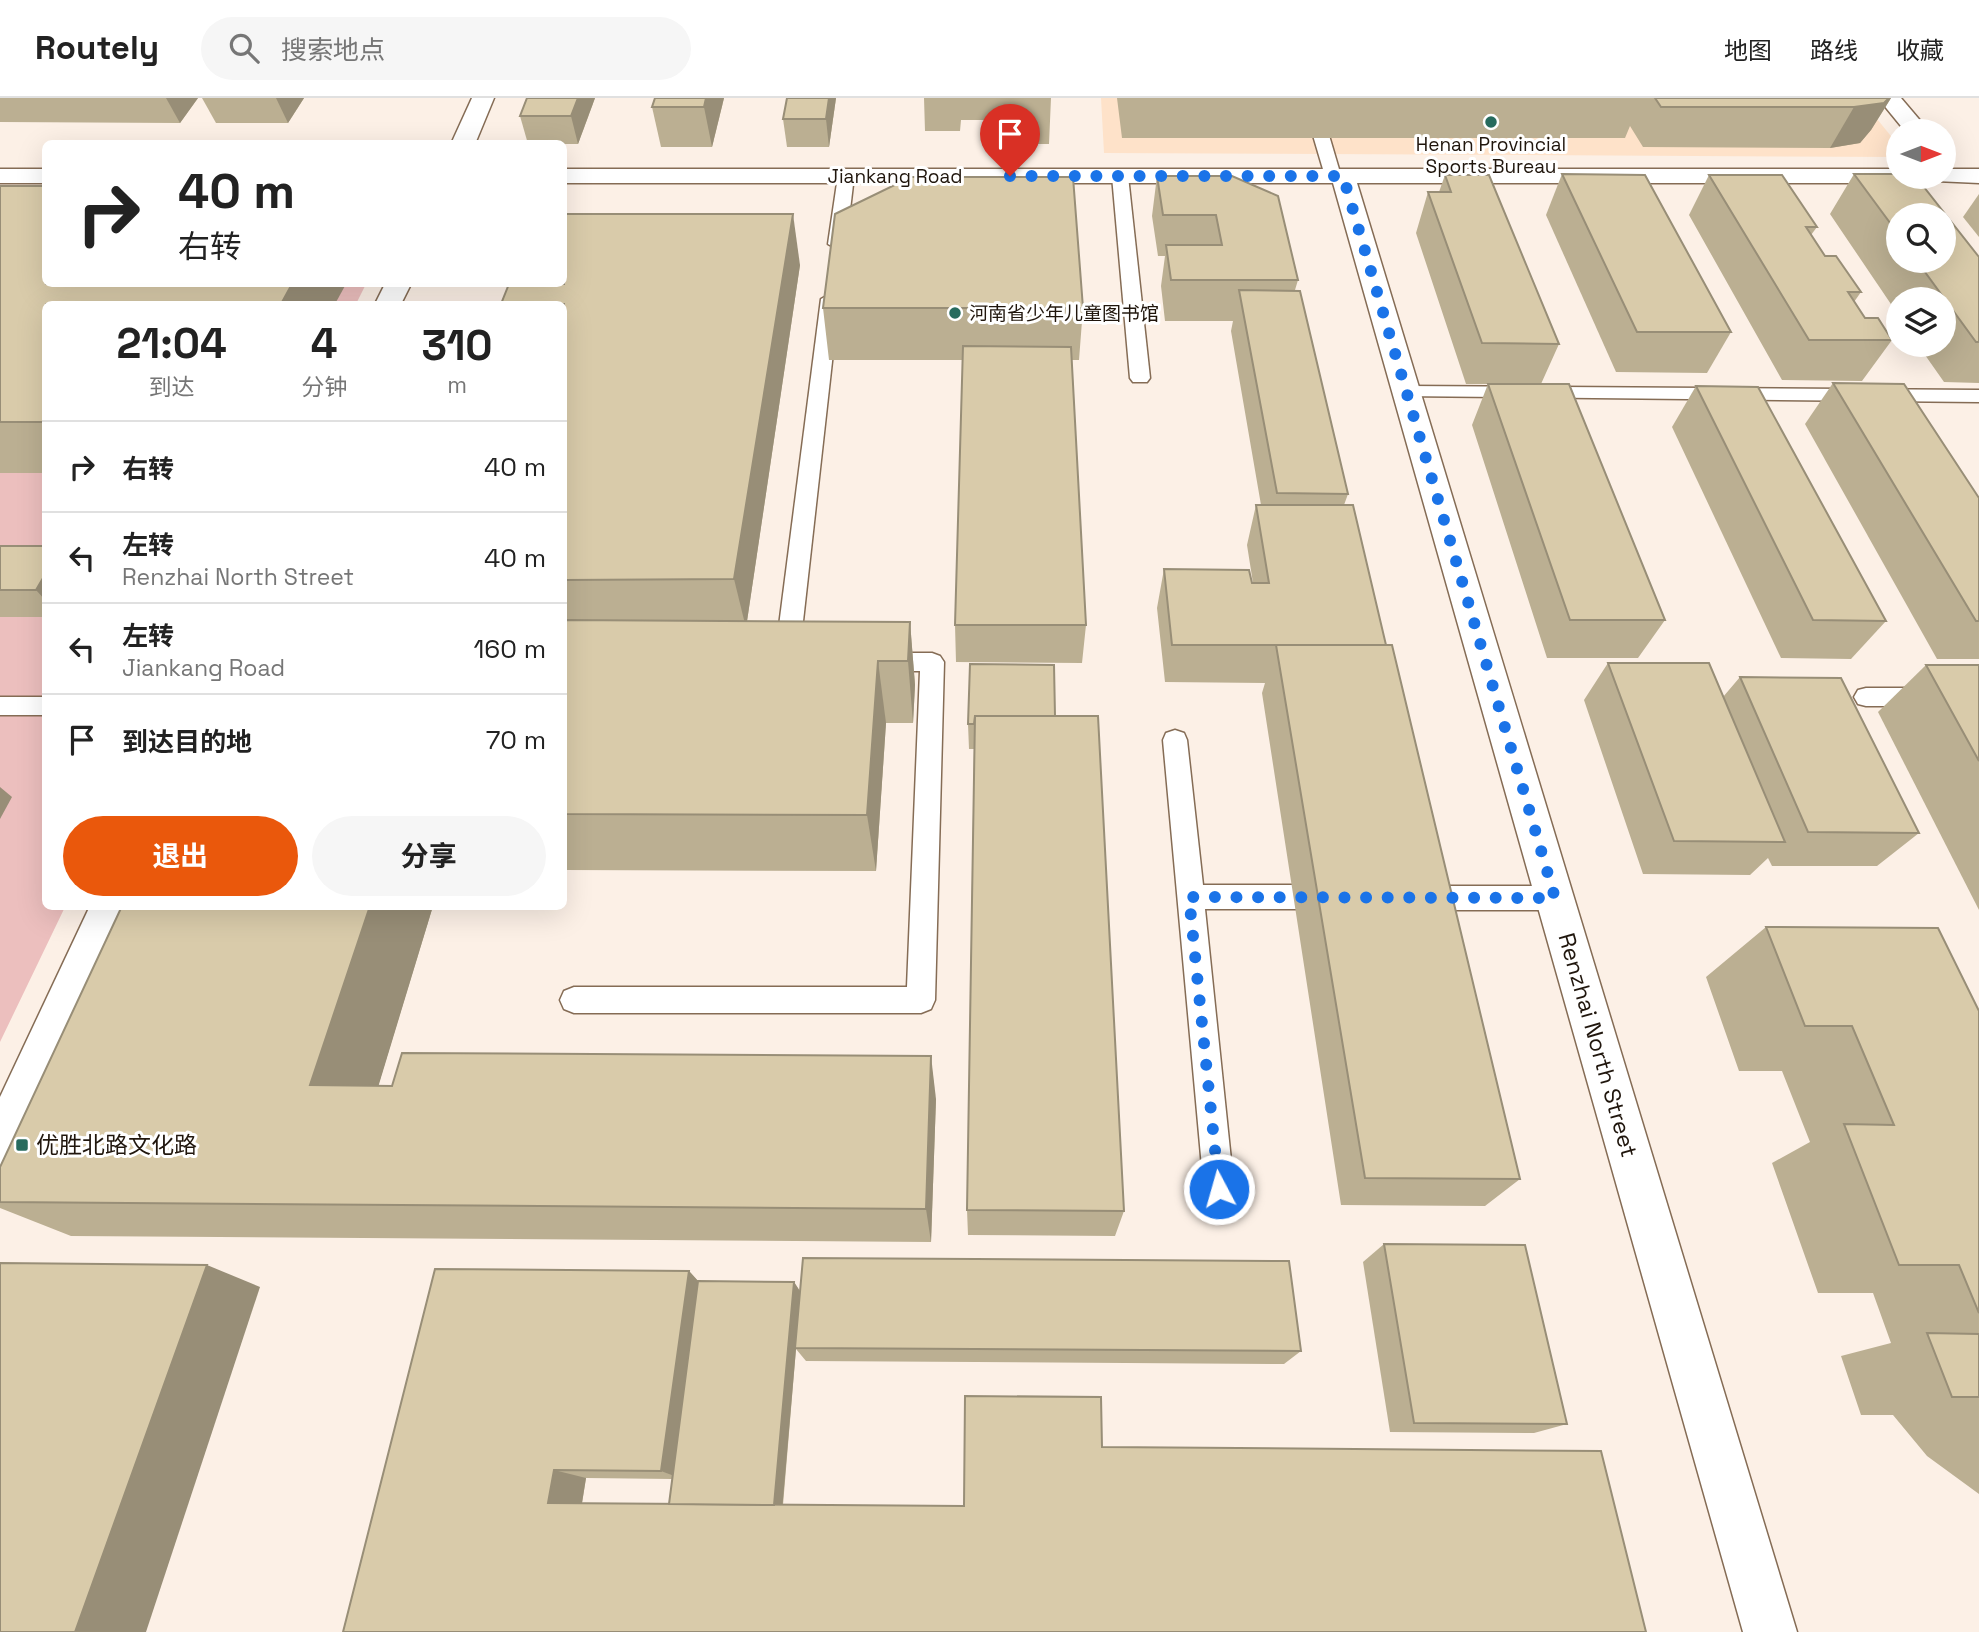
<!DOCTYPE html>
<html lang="zh">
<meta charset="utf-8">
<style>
body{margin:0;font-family:"Space Grotesk","Noto Sans SC",sans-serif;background:#f6f6f6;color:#222;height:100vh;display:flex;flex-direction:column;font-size:26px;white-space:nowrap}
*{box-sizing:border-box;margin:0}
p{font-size:23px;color:#767676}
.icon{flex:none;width:38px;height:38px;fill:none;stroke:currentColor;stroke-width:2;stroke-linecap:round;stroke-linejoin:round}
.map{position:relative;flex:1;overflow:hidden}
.drawer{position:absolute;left:42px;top:203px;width:525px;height:609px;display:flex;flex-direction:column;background:#fff;border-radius:10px;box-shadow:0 7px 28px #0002}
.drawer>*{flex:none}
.top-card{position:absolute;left:42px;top:42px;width:525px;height:147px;border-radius:10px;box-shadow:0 7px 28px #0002;background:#fff;color:#222;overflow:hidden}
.needle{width:46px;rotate:90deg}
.buttons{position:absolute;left:1886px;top:21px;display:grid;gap:14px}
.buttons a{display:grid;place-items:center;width:70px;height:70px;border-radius:50%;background:#fff;box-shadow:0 7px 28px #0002;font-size:35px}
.pin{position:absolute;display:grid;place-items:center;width:60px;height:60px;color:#fff;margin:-72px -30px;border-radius:50% 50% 50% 0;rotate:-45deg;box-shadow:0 0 7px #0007}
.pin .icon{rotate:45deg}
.me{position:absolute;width:77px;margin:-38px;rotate:354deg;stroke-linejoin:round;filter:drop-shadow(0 0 5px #0008)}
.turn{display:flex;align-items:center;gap:24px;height:147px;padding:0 21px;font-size:32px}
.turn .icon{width:91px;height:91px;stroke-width:2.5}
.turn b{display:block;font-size:49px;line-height:60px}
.eta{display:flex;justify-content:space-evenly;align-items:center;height:119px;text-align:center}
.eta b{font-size:42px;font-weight:700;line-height:49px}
.button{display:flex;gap:14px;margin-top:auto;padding:14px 21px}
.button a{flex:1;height:80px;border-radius:42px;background:#ea580c;color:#fff;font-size:28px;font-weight:700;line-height:80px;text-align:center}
.button a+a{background:#f6f6f6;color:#222}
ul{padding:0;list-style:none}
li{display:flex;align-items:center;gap:21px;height:91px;padding:0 21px;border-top:2px solid #e0e0e0}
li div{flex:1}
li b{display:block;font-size:26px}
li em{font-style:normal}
header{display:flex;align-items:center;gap:42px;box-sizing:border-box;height:98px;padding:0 35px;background:#fff;border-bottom:2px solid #e0e0e0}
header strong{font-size:33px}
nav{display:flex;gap:38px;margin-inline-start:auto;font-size:24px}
.search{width:490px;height:63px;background:#f6f6f6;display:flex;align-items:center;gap:18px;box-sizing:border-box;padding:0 24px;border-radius:38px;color:#767676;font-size:26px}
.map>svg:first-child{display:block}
.built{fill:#fee2c9}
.green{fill:#ecbfbe}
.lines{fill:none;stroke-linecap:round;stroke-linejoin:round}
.lane-casing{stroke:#856c55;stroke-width:3}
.street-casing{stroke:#856c55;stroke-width:3}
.lane{fill:#fff;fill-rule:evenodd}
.street{fill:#fff;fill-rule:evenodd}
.wall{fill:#bbaf92;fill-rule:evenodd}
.shaded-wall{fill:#988e77}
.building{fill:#d9cbaa;stroke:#988e77;stroke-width:2}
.route{stroke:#1a73e8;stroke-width:12;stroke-dasharray:0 21.6}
.poi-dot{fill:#276b5e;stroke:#fff;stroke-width:2.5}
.labels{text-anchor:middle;stroke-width:6;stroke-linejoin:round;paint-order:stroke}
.far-poi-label{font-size:19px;fill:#20160d;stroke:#fff}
.far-street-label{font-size:19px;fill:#20160d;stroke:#fff}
.street-label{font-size:23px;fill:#20160d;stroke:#fff}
.poi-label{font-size:23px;fill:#20160d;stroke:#fff;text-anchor:start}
</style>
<header>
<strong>Routely</strong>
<div class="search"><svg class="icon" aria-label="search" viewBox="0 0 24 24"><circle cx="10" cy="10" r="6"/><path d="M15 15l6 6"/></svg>搜索地点</div>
<nav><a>地图</a><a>路线</a><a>收藏</a></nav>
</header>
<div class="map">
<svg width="1979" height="1534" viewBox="0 0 1979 1534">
<rect width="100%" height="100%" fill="#fcf0e6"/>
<polygon class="built" points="1101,0 1860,0 1899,48 1899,59 1104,55"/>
<polygon class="green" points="0,110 46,186 366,186 356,206 46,206 46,808 65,809 0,944"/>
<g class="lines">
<defs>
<g id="lane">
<polygon points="1302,0 1318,0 1341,78 1339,81 1333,83 1325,78"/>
<polygon points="846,73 854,78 846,146 837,151 828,146 838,78"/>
<polygon points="1120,73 1128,78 1150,280 1147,284 1133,284 1130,280 1112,78"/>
<polygon points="830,196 839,201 799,559 795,565 787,568 779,565 775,559 821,201"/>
<polygon points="1406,288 1979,292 1979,304 1399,298 1396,294 1399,290"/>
<polygon points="878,555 932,555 940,558 944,564 935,902 931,911 921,915 574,915 564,911 560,902 564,893 574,889 907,889 920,573 878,573 870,570 866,564 870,558"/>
<polygon points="1866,590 1979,590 1979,608 1866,608 1858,606 1854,599 1858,592"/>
<rect x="0" y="599" width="46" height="18"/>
<polygon points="1175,632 1184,635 1187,642 1203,787 1328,787 1337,791 1341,799 1337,807 1328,811 1205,811 1234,1091 1230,1102 1219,1106 1208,1102 1204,1091 1163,642 1166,635"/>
<polygon points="1419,788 1555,788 1564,792 1568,800 1564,808 1555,812 1419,812 1410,808 1406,800 1410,792"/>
</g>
<g id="street">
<polygon points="472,0 494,0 475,46 451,46"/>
<polygon points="1878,0 1901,0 1929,33 1905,33"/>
<rect x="0" y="71" width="46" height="14"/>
<polygon points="564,71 1899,71 1899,79 1911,79 1908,83 1899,85 1357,85 1797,1534 1743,1534 1333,85 564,85"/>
<polygon points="1944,71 1979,71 1979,85 1935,83 1932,79 1944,79"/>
<polygon points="385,186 411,186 401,206 375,206"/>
<polygon points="90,808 129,808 16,1062 0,1069 0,999"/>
</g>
</defs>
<use href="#lane" class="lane-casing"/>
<use href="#street" class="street-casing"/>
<use href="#lane" class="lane"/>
<use href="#street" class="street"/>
</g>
<g class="wall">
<polygon points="0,0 198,0 180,25 0,24"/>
<polygon points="202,0 304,0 288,25 216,25"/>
<polygon points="527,0 595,0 578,46 528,46 520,18"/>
<polygon points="724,0 712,49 661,49 652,9"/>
<polygon points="836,0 829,49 787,49 783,21"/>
<polygon points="924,0 1051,0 1049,46 993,46 993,22 961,22 960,33 925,33"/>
<polygon points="1117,0 1891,0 1871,32 1860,45 1830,50 1643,49 1630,28 1625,40 1122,40"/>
<polygon points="1562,76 1731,234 1707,275 1616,274 1546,117"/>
<path d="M 1854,76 L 1979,159 L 1979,285 L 1944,284 L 1918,247 L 1944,247 L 1944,201 L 1899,201 L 1899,218 L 1830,116 ZM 1899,117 L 1944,163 L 1899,163 Z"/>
<polygon points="1445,77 1559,246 1541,286 1665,522 1638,560 1547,560 1472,327 1488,286 1466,286 1416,135 1428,94 1439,94"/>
<polygon points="1709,77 1817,129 1811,137 1825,158 1861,194 1854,204 1865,220 1892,242 1862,283 1782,282 1689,117"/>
<polygon points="1157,78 1232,78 1298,182 1295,192 1348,396 1344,407 1386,547 1520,1081 1485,1108 1341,1107 1262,595 1265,585 1165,584 1157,510 1164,471 1253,485 1247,447 1256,407 1261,407 1231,233 1233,223 1165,223 1161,188 1165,158 1158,158 1152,118"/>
<polygon points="0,88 46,206 46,375 0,375"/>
<polygon points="1979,96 1979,139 1963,119"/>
<polygon points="800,167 747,523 910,524 915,587 913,625 886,625 876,773 564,772 564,206"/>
<polygon points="823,210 1083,210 1079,262 1072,262 1086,527 1082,565 956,564 955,527 963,262 829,262"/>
<polygon points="1833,285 1979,400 1979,561 1937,561 1805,326"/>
<polygon points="1696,288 1886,523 1851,561 1781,560 1672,329"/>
<rect x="0" y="448" width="46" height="71"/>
<polygon points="1608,565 1723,599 1740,579 1919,735 1877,768 1772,768 1768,760 1750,777 1643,776 1584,602"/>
<polygon points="1926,567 1979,567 1979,812 1878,614"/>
<polygon points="1055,618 1124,1113 1115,1138 968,1137 967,1112 974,651 969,651 968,626"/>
<polygon points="433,808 378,988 936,1001 931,1144 71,1138 0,1110 0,1069"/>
<polygon points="1766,829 1979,913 1979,1396 1927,1358 1893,1317 1861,1317 1841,1258 1891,1245 1873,1195 1818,1195 1772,1065 1810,1044 1782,973 1739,973 1706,879"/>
<polygon points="1384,1146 1567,1326 1534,1335 1390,1334 1363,1164"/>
<path d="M 689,1173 L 698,1183 L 794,1184 L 800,1193 L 1301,1253 L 1284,1266 L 806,1263 L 796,1251 L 783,1407 L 964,1408 L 1102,1349 L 1601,1353 L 343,1534 ZM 586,1380 L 672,1381 L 669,1406 L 582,1405 Z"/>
</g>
<g class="shaded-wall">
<polygon points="166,0 198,0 180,25"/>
<polygon points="276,0 304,0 288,25"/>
<polygon points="578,0 595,0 578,46 571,18"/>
<polygon points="706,0 724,0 712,49 704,9"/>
<polygon points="829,0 836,0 829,49 826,21"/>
<polygon points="1889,0 1891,0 1871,32 1860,45 1830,50 1854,9"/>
<polygon points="793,116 800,167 746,530 734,481"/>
<polygon points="292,186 346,186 335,206 281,206"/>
<polygon points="46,475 46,503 36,492"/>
<polygon points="910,524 915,587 913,625 908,563"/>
<polygon points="878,563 886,625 876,773 867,717"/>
<polygon points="0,689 12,699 0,721"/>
<polygon points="370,808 433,808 366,1029 310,987"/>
<polygon points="931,958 936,1001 931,1144 926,1111"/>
<polygon points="207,1167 260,1189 146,1534 75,1534"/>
<polygon points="689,1173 709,1195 685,1382 661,1373"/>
<polygon points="794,1184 801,1195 795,1250 796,1251 782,1413 773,1410"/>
<polygon points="554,1372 586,1380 581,1411 548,1405"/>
</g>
<g class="building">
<polygon points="527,0 578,0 571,18 520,18"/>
<polygon points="655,0 706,0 704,9 652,9"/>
<polygon points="787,0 829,0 826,21 783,21"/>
<polygon points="1655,0 1889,0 1884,5 1854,9 1661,9"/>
<polygon points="1562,76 1645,77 1731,234 1637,234"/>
<polygon points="1854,76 1899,76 1899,79 1916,79 1979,159 1979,244 1976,244 1917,163 1944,163 1944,117 1899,117 1899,137"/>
<polygon points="1445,77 1489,77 1559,246 1482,245 1428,94 1451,94"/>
<polygon points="1709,77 1782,77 1817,129 1806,129 1825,158 1836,158 1861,194 1848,194 1865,220 1878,220 1892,242 1809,242"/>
<polygon points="1157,78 1232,78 1278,98 1298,182 1171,182 1166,147 1222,147 1216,117 1163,117"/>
<polygon points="911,79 1073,79 1083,210 823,210 835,116"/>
<polygon points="0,88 46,88 46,186 292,186 281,206 46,206 46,324 0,324"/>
<polygon points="564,116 793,116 734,481 564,482 564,206 501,206 509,186 564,186"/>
<polygon points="1239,192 1300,193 1348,396 1277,395"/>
<polygon points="963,248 1071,249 1086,527 955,527"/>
<polygon points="1833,285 1904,286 1979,400 1979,523 1976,523"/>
<polygon points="1488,286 1569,286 1665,522 1570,522"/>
<polygon points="1696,288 1758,289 1886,523 1813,522"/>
<polygon points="1256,407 1353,407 1386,547 1172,547 1164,471 1249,472 1252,485 1269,485"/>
<polygon points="0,448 46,448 46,475 36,492 0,492"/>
<polygon points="564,522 910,524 908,563 878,563 867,717 564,716"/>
<polygon points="1276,547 1392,547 1520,1081 1365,1080"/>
<polygon points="1608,565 1709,565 1785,744 1674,743"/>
<polygon points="970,566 1054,567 1055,618 975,618 974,626 968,626"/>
<polygon points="1926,567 1979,567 1979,663"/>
<polygon points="1740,579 1841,580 1919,735 1808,734"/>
<polygon points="975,618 1098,618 1124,1113 967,1112"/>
<polygon points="122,808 370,808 310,987 392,988 402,955 931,958 926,1111 0,1104 0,1069"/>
<polygon points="1766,829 1938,830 1979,913 1979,1215 1959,1167 1899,1167 1844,1026 1894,1027 1852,928 1805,928"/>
<polygon points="1384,1146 1525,1147 1567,1326 1414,1325"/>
<polygon points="803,1160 1289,1163 1301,1253 795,1250"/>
<polygon points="0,1165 207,1167 75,1534 0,1534"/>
<polygon points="435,1171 689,1173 661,1373 554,1372 548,1405 964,1408 965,1298 1101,1299 1102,1349 1601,1353 1646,1534 343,1534"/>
<polygon points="698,1183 794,1184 774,1407 669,1406"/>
<polygon points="1927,1235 1979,1236 1979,1299 1952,1299"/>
</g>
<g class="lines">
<polyline class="route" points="1010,78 1343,78 1555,800 1189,799 1219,1091"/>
</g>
<g class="poi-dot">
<circle cx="1491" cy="24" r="7"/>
<circle cx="955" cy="215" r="7"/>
<rect x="15" y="1040" width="14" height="14" rx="3.5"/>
</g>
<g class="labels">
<g class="far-poi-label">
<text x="1491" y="53">Henan Provincial<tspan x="1491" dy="22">Sports Bureau</tspan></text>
<text x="969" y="222" text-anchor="start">河南省少年儿童图书馆</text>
</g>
<g class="far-street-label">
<text x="895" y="85">Jiankang Road</text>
</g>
<g class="street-label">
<text transform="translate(1598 947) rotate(74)" y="8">Renzhai North Street</text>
</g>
<g class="poi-label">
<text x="36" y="1055">优胜北路文化路</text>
</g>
</g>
</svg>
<div class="buttons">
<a><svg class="needle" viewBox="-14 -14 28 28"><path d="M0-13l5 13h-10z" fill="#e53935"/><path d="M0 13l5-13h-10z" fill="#767676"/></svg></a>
<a><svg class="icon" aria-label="search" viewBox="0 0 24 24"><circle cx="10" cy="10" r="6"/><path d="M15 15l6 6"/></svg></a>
<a><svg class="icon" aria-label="layers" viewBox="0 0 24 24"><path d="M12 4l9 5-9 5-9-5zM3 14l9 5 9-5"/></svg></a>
</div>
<div class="pin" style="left:1010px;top:78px;background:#d93025"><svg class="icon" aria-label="arrive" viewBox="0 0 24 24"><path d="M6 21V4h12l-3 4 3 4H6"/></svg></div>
<svg class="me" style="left:1219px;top:1091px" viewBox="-20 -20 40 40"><circle r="17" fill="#1a73e8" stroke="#fff" stroke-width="3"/><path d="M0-11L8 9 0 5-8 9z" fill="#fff"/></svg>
<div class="top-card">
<div class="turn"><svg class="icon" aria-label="right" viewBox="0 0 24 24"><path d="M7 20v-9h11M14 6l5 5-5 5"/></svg><div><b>40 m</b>右转</div></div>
</div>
<section class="drawer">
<div class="eta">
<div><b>21:04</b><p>到达</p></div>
<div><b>4</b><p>分钟</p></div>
<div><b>310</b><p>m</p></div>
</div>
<ul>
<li><svg class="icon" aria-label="right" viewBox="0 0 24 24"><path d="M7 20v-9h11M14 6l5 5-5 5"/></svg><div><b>右转</b></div><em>40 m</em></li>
<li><svg class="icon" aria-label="left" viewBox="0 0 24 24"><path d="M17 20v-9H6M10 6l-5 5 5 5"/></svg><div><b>左转</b><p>Renzhai North Street</p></div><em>40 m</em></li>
<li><svg class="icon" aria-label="left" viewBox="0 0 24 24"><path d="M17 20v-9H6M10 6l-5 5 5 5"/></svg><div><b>左转</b><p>Jiankang Road</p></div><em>160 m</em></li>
<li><svg class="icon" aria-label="arrive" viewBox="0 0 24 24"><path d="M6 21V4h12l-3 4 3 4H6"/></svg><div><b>到达目的地</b></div><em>70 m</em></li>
</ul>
<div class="button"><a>退出</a><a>分享</a></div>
</section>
</div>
